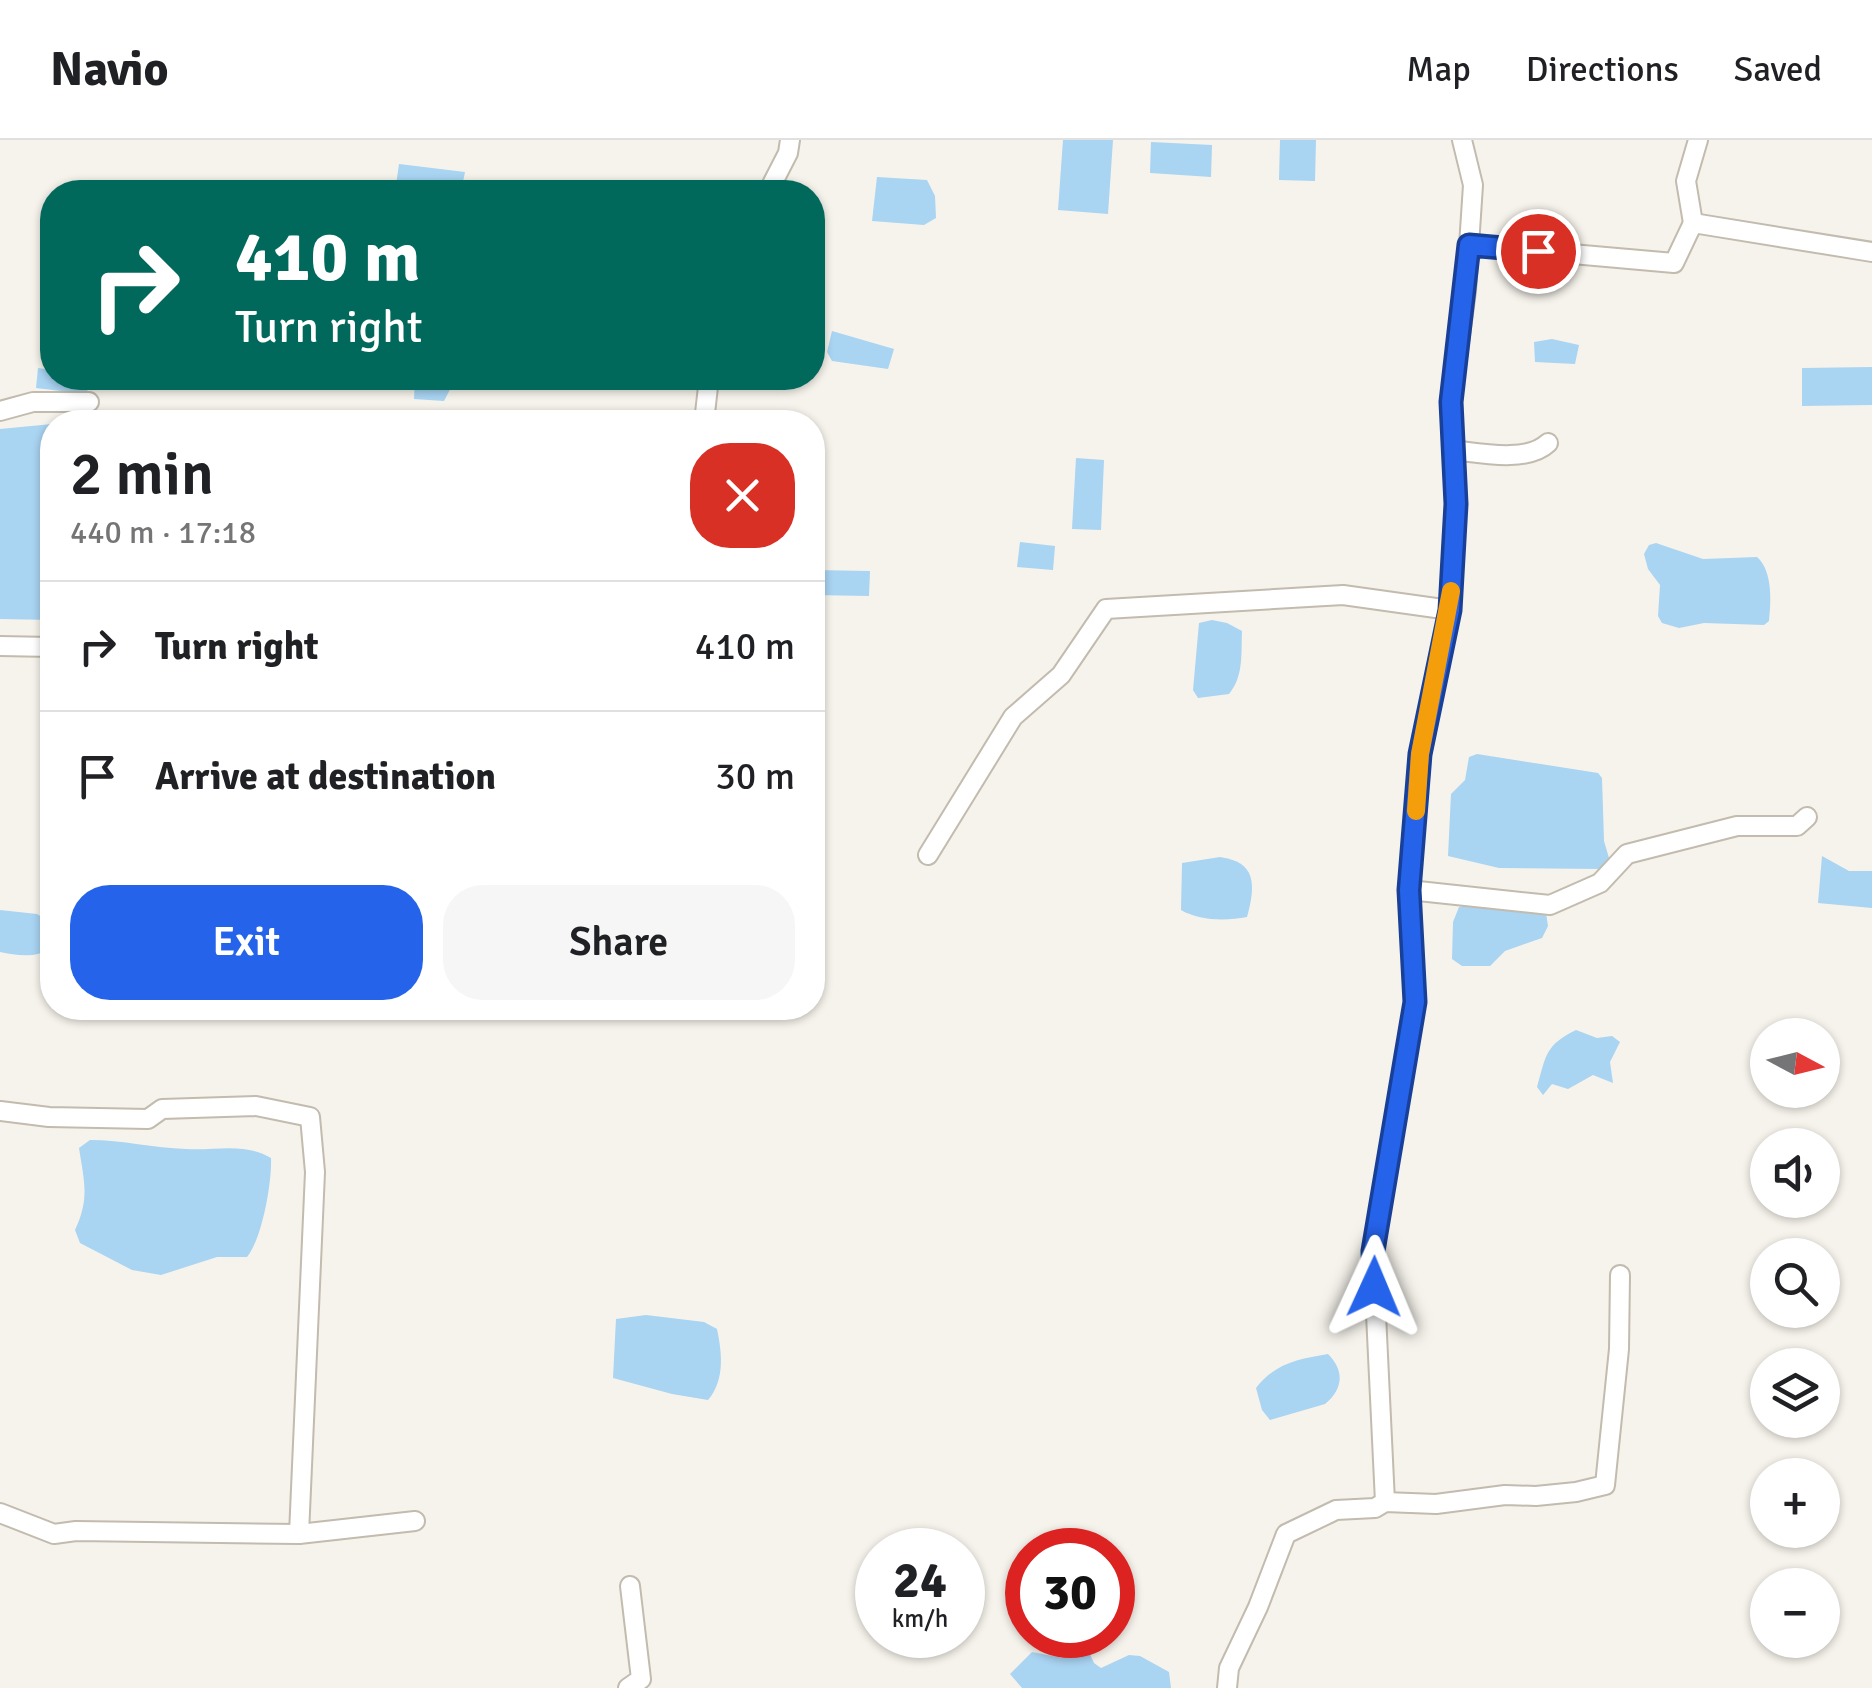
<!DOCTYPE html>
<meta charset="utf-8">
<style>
body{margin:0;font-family:Signika,sans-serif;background:#f6f6f6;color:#202124;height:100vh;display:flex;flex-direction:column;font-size:38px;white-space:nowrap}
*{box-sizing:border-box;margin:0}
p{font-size:32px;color:#757577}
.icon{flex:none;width:55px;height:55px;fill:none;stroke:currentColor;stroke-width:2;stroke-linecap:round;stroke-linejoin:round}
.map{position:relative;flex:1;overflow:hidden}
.panel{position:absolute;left:40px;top:270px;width:785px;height:610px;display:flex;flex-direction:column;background:#fff;border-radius:40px;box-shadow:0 2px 8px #0004}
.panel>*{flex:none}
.guide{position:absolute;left:40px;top:40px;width:785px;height:210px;border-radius:40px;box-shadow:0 2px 8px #0004;background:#00695c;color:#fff;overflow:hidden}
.needle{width:65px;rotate:97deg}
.buttons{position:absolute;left:1750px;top:878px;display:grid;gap:20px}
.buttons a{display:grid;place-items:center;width:90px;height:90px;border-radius:50%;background:#fff;box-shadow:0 2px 8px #0004;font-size:50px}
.speed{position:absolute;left:855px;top:1388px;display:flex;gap:20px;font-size:50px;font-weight:700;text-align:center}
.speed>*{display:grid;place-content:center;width:130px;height:130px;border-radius:50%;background:#fff;box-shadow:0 2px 8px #0004;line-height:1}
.speed small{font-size:25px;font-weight:400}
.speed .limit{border:15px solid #d22;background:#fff;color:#111}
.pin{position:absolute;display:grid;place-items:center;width:85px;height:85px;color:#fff;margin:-42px;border:5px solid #fff;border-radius:50%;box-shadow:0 2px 10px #0007}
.me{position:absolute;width:110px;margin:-55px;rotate:1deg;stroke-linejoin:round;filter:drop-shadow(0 0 8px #0008)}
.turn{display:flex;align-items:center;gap:35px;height:210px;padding:0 30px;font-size:45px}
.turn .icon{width:130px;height:130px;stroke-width:2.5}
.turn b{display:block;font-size:70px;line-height:85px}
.round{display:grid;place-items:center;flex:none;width:105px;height:105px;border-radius:40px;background:#f6f6f6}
.head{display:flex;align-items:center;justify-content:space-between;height:170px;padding:0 30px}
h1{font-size:60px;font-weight:600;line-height:75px}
.cta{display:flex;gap:20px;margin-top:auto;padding:20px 30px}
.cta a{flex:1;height:115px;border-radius:40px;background:#2563eb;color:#fff;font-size:40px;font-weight:600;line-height:115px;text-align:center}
.cta a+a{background:#f6f6f6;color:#202124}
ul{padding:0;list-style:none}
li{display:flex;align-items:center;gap:30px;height:130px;padding:0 30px;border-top:2px solid #e0e0e0}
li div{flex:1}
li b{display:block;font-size:38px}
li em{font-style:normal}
header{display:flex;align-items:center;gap:60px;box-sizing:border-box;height:140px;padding:0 50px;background:#fff;border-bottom:2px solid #e0e0e0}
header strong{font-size:48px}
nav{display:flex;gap:55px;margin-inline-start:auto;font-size:35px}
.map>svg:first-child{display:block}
.water{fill:#a9d4f2}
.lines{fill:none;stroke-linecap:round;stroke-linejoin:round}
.minor-casing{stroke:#c2bbae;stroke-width:22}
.minor{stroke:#fff;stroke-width:18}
.route-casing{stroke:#184099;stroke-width:25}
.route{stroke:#2563eb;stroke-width:18}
.slow{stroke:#f59e0b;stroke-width:18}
</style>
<header>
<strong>Navio</strong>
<nav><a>Map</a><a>Directions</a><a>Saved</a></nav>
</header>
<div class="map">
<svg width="1872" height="1548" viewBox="0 0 1872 1548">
<rect width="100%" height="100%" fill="#f6f3ec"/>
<g class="water">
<polygon points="1063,0 1113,0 1108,74 1058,70"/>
<polygon points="1280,0 1316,0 1315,41 1279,40"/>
<polygon points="1151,2 1212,5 1211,37 1150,33"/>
<polygon points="399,24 465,32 461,52 395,52"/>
<polygon points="877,37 927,40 935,56 936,78 924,85 872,81"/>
<polygon points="832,191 894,209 888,229 832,221 827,212"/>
<polygon points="1552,199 1579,205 1575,224 1535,222 1534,202"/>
<polygon points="1872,227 1872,265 1802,266 1802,228"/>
<polygon points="38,228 52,230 52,238 89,238 87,254 36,248"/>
<polygon points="415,238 456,238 444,261 414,259"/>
<polygon points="52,284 52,480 0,479 0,289"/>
<polygon points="1076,318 1104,320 1101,390 1072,389"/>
<polygon points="1020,402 1055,406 1053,430 1017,427"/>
<path d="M 1656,403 L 1703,419 L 1757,417 C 1773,431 1771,462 1769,481 L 1764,485 L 1704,483 L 1679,488 L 1662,483 L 1658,476 L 1660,445 L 1648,429 L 1644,414 L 1649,405 Z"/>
<polygon points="813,430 870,431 869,456 813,455"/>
<path d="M 1212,480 L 1227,483 L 1242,491 C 1241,513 1244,536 1229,554 L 1198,558 L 1193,550 L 1199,483 Z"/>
<polygon points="1477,614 1598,633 1602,638 1604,701 1609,718 1604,729 1499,728 1448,716 1451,654 1465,640 1469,617"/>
<polygon points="1822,716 1849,731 1872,731 1872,768 1818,763"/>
<path d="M 1220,717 C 1256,722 1256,744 1247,777 C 1226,781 1200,781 1181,770 L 1182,723 Z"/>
<polygon points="1466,765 1493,765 1546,773 1548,786 1542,798 1505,811 1490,826 1462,826 1452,819 1453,782 1459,767"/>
<path d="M 0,770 L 37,774 L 51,783 L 50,808 C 36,819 16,815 0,812 Z"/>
<path d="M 1576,890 L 1597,898 L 1612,896 L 1620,902 L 1610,922 L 1613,943 L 1593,935 L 1568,949 L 1552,944 L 1543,955 L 1537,947 C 1546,916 1545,905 1576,890 Z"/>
<path d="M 90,1000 C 122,1000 154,1008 186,1009 C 216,1011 244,1002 271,1018 C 272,1043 262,1099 247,1117 L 217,1117 L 161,1135 L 132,1130 L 80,1103 L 75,1090 C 90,1058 84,1041 79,1008 Z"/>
<path d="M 646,1175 L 704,1182 L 717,1189 C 722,1213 725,1240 708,1260 L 672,1254 L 613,1238 L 616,1179 Z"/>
<path d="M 1328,1214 C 1345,1231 1343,1249 1325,1264 L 1270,1280 L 1262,1270 L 1256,1248 C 1275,1223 1299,1219 1328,1214 Z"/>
<polygon points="1079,1507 1088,1510 1094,1523 1101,1528 1129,1515 1140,1516 1169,1532 1171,1548 1022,1548 1010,1534 1032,1512 1063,1518"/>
</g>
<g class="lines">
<defs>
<g id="minor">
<polyline points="768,52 788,13 790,0"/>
<polyline points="1693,83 1686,41 1698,0"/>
<polyline points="1469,105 1674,123 1693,83 1872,112"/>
<polyline points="0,271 33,262 89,262"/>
<polyline points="704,282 709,238"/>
<path d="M 1453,310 C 1480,313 1527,323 1548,303"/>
<polyline points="0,506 52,507"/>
<polyline points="928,715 1013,577 1061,535 1106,469 1343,455 1450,470"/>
<polyline points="1409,750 1550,765 1600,743 1627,714 1737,686 1797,686 1807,677"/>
<polyline points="0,971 49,977 148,979 162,969 256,966 310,977 315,1032 299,1394 76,1391 54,1394 0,1373"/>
<polyline points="1385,1362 1373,1111 1415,862 1409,750 1421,615 1450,470 1456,363 1451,262 1466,151 1473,45 1462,0"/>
<polyline points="299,1394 415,1381"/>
<polyline points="628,1548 641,1539 630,1446"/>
<polyline points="1227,1548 1229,1528 1258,1467 1286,1394 1336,1370 1375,1368 1385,1362 1436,1364 1505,1355 1536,1356 1576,1352 1605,1345 1619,1209 1620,1135"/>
</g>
</defs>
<use href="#minor" class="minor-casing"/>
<use href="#minor" class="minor"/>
</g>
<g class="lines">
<defs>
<polyline id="route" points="1374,1147 1373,1111 1415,862 1409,750 1420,614 1450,470 1456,364 1451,262 1469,105 1538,111"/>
</defs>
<use href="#route" class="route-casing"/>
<use href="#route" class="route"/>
<polyline class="slow" points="1416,671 1420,614 1451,451"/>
</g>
</svg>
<div class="buttons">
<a><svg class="needle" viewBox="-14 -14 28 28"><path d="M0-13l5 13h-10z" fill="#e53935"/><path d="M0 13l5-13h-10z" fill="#757577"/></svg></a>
<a><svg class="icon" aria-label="sound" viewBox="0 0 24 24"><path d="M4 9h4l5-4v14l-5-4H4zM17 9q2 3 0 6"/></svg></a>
<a><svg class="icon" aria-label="search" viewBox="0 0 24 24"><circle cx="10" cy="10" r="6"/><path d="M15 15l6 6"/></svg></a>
<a><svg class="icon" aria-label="layers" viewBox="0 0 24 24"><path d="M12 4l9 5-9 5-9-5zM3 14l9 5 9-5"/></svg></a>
<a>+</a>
<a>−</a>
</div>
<div class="speed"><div>24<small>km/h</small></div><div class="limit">30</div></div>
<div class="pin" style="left:1538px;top:111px;background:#d93025"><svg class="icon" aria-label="arrive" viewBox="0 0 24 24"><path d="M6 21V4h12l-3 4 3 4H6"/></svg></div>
<svg class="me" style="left:1374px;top:1147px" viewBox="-20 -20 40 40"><path d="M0-17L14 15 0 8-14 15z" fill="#2563eb" stroke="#fff" stroke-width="4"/></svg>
<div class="guide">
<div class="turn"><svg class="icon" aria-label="right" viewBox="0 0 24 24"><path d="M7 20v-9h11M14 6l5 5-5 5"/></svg><div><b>410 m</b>Turn right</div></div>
</div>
<section class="panel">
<div class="head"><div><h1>2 min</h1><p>440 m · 17:18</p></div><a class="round" style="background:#d93025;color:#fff"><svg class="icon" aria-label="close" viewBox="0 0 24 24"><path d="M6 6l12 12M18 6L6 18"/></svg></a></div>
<ul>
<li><svg class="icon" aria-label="right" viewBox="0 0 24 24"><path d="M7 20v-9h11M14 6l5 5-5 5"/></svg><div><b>Turn right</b></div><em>410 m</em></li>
<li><svg class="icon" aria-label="arrive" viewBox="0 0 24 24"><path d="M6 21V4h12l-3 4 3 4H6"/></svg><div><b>Arrive at destination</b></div><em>30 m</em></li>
</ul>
<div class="cta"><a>Exit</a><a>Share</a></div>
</section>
</div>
